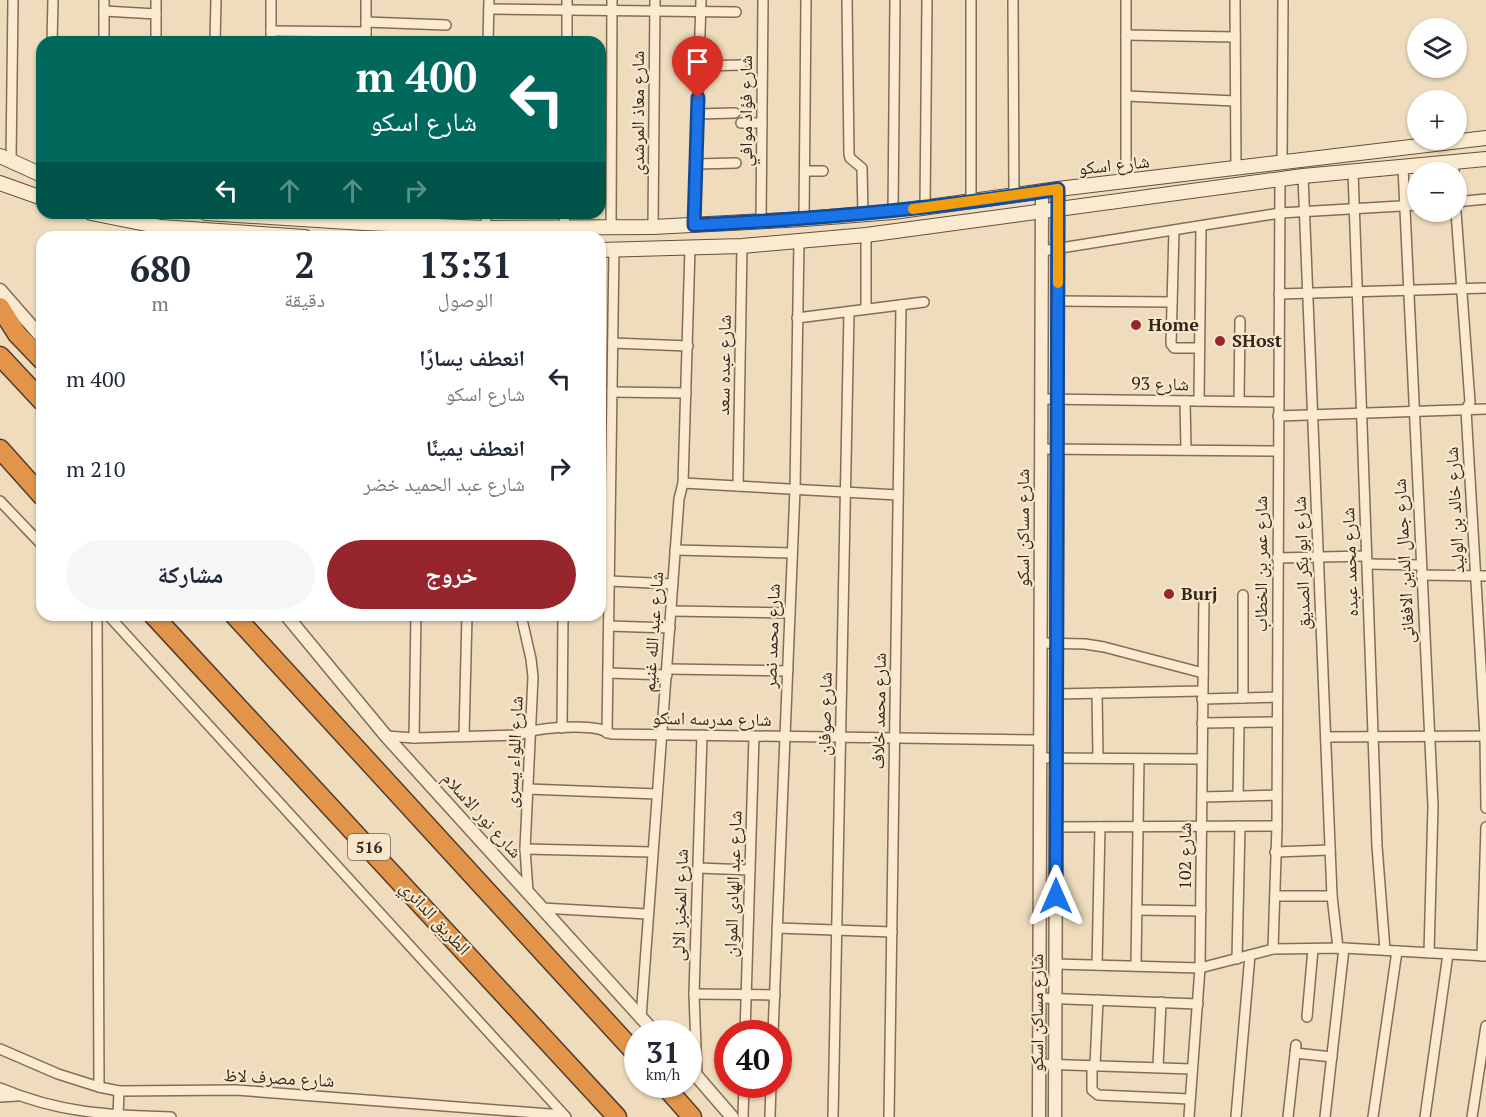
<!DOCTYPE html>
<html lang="ar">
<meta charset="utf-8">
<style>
body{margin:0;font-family:"PT Serif","Noto Naskh Arabic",serif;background:#f6f6f7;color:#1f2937;direction:rtl;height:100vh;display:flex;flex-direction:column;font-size:22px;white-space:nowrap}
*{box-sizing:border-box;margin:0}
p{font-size:20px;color:#747a83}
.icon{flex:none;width:33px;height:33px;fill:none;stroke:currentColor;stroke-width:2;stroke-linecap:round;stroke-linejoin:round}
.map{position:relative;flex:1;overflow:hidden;direction:ltr}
.side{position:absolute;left:36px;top:231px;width:570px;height:390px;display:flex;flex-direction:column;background:#fff;border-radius:18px;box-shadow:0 2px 4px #0004;direction:rtl}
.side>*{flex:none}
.banner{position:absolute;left:36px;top:36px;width:570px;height:183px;border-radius:18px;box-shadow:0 2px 4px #0004;direction:rtl;background:#00695c;color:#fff;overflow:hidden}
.tools{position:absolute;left:1407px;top:18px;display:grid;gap:12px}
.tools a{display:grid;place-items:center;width:60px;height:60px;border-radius:50%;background:#fff;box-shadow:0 2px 4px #0004;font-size:30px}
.speed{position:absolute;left:624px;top:1020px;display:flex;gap:12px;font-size:30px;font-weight:700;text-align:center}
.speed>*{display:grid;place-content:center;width:78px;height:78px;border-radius:50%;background:#fff;box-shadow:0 2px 4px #0004;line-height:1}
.speed small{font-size:15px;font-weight:400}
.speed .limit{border:9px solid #d22;background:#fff;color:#111}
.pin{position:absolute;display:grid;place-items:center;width:51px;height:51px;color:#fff;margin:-62px -26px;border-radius:50% 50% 50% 0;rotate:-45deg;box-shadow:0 0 6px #0007}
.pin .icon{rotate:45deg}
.me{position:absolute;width:66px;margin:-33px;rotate:0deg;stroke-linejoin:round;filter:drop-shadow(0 0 4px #0008)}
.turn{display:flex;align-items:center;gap:21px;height:126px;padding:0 30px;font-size:27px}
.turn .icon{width:78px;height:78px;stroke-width:2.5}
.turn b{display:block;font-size:42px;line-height:51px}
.lanes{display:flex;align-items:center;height:57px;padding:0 30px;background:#0003;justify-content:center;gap:30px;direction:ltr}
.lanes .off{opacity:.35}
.eta{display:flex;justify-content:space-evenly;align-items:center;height:102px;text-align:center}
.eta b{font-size:36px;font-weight:700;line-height:42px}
.cta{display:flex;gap:12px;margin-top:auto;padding:12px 30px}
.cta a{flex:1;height:69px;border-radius:36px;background:#97252d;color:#fff;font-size:24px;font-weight:700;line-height:69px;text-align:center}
.cta a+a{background:#f6f6f7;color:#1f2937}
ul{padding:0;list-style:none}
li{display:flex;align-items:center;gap:18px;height:90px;padding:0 30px}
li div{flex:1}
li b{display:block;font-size:22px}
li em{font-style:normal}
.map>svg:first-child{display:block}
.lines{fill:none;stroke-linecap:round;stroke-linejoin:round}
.minor-casing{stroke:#866c56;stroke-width:12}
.tertiary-casing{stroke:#866c56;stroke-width:15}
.secondary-casing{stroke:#684e39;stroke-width:16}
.motorway-casing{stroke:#543b2b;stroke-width:21}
.minor{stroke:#f9ead0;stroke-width:9}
.tertiary{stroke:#f9ead0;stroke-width:12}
.secondary{stroke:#f9ead0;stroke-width:14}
.motorway{stroke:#e2954a;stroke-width:18}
.route-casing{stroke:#114b97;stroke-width:15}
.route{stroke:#1a73e8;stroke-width:10}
.slow{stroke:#f59e0b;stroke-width:10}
.poi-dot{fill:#97252d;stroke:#f6e7cc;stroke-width:2}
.labels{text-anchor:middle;stroke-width:4.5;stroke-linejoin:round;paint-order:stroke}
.shield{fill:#f6e7cc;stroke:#6f6050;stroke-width:1.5}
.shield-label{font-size:16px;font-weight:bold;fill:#35261b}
.street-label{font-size:18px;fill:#35261b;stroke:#f6e7cc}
.poi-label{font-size:18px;font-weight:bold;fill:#35261b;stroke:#f6e7cc;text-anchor:start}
</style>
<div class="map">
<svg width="1486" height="1117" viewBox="0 0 1486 1117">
<rect width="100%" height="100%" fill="#eedcbd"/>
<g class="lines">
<defs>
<g id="minor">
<polyline points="847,0 849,154 850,158 862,168 863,214"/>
<polyline points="1013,0 1014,196"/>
<polyline points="1235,0 1236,169"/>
<polyline points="489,9 736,12"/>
<polyline points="104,11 156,14"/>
<polyline points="366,22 446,25"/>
<polyline points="271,31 366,32"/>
<polyline points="1126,35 1235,37"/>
<polyline points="52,42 53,0"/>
<polyline points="104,42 104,0"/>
<polyline points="156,42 156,0"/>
<polyline points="215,42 216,0"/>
<polyline points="271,42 271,0"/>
<polyline points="366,42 366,0"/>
<polyline points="488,42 489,0"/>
<polyline points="567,42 567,0"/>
<polyline points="699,66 741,65"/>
<polyline points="1126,96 1235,101"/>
<polyline points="697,114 735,113"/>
<polyline points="741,123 762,123"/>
<polyline points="11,161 13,0"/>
<polyline points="1282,162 1283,0"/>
<polyline points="1453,163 1454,172"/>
<polyline points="696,164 736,163"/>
<polyline points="1403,167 1433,806 1429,953"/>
<polyline points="805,171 823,171"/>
<polyline points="1353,172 1377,846 1385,950"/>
<polyline points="1303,176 1332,896 1338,948"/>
<polyline points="1126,182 1126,0"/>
<polyline points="971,202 971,0"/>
<polyline points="1456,202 1486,199"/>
<polyline points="925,208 927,0"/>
<polyline points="893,212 895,0"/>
<polyline points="1456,212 1470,402 1466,410 1485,736 1486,808"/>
<polyline points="804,219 806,0"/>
<polyline points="761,222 763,0"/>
<polyline points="694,225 701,0"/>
<polyline points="611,227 612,0"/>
<polyline points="653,227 655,0"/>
<polyline points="486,228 486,213"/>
<polyline points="564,228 565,213"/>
<polyline points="1174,230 1171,344 1174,348 1199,348"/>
<polyline points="866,235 866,309"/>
<polyline points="1042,251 1280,213 1418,205"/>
<polyline points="1279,294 1486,288"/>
<polyline points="1058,301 1172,302"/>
<polyline points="797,318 924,302"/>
<polyline points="613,343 688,346"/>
<polyline points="612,392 686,393"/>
<polyline points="1042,399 1278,402"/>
<polyline points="1185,401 1186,450"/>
<polyline points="1199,401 1201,226"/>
<polyline points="1239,401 1240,321"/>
<polyline points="1278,416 1486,409"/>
<polyline points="1041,449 1278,451"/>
<polyline points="683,483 898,495"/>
<polyline points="738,486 742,246"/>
<polyline points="0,501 42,545"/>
<polyline points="675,550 792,553"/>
<polyline points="1277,558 1366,556"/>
<polyline points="1367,564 1421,565"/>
<polyline points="1421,575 1486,576"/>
<polyline points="609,581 673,584"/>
<polyline points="1243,595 1243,698"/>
<polyline points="671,611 790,613"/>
<polyline points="97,615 99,1087"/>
<polyline points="108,615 566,1117"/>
<polyline points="521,615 531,659 533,677 525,849 528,892"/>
<polyline points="609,626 670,628"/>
<polyline points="1041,643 1085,644 1104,647 1203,673"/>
<polyline points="668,669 788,671"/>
<polyline points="608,673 667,675"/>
<polyline points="1097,693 1098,758"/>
<polyline points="1056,694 1202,691"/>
<polyline points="1202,699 1277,697"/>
<polyline points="1202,723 1277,722"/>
<polyline points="562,728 563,615"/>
<polyline points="607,733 614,250"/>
<path d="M 386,736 L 414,738 L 519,735 C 538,727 579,725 599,729 C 604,730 607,733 612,734 L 1040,740"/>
<polyline points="464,736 467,615"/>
<polyline points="1326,737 1486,736"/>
<polyline points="414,738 416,615"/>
<polyline points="1040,758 1202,759"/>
<polyline points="528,789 657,794"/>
<polyline points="1238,796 1239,723"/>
<polyline points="1202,797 1277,795"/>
<polyline points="1056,827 1277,826"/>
<polyline points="525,849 652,852"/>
<polyline points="1275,852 1330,850"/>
<polyline points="698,868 750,870"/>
<polyline points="1275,896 1332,896"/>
<polyline points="542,908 647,914"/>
<polyline points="1137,910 1201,911"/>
<polyline points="777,928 892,932"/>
<polyline points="1273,949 1277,826 1280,179"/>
<polyline points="1482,956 1486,827"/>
<polyline points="1237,959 1240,826"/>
<polyline points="1055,964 1200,968 1273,949 1344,948 1486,956"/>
<polyline points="1097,965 1100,827"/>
<polyline points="1136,966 1139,759"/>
<polyline points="694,994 775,995"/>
<polyline points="1040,998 1198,1004"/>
<polyline points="1307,1017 1313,949"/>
<polyline points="641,1018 679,499 683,483 690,248"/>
<polyline points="745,1034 754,736"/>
<polyline points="773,1034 795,489 799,241"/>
<polyline points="0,1049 58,1074 99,1087 119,1091 236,1090 563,1115"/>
<polyline points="1295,1053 1332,1057"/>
<polyline points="1039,1064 1192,1069"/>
<polyline points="1092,1065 1092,1090 1098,1095 1190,1099"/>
<polyline points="1095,1065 1098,1000"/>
<polyline points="1158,1067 1161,1002"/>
<polyline points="697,1075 694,994 702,735"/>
<path d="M 0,1088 C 59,1113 107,1115 171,1117"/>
<polyline points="0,1097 17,1096"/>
<polyline points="118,1116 119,1091"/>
<polyline points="743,1117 744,1084"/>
<polyline points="770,1117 771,1084"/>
<polyline points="833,1117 849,312"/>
<polyline points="889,1117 901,305"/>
<polyline points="1189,1117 1200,968 1204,595"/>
<polyline points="1236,1117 1250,955"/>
<polyline points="1288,1117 1296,1045"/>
<polyline points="1325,1117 1344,948"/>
<polyline points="1373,1117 1397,951"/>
<polyline points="1425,1117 1448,954"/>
<polyline points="1472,1117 1486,1026"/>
</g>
<g id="tertiary">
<polyline points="0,290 42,338"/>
<polyline points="286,615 386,736 656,1034"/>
<polyline points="688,1066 732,1117"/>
<polyline points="1039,1117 1042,192"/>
<polyline points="1055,1117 1058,189"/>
</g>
<g id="secondary">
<polyline points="0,156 42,175"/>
<polyline points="0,183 42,198"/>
<polyline points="91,213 161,227 305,237"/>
<polyline points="206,213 364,223 486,228 653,227 804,219 893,212 1058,189 1486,138"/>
<polyline points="600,250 742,246 866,235 1303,176 1486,159"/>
</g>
<g id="motorway">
<polyline points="0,307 17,334 42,360"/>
<polyline points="0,356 42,401"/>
<polyline points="0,449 42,496"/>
<polyline points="153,615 617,1117"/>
<polyline points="234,615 638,1056"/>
<polyline points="663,1084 692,1117"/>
</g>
</defs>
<use href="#minor" class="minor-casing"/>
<use href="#tertiary" class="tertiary-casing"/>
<use href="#secondary" class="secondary-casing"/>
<use href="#motorway" class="motorway-casing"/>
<use href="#minor" class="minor"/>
<use href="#tertiary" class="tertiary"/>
<use href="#secondary" class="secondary"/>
<use href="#motorway" class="motorway"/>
</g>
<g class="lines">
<defs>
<path id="route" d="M 698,98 L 694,225 C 816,219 937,209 1058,189 L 1056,896"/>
</defs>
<use href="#route" class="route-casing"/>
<use href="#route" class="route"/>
<polyline class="slow" points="913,209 1058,189 1058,283"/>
</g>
<g class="poi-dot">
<circle cx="1136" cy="325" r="6"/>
<circle cx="1220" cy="341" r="6"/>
<circle cx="1169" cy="594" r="6"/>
</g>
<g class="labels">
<rect class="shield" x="348" y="834" width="42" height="26" rx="4.5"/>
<g class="shield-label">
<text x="369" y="853">516</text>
</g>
<g class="street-label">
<text transform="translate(746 111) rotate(-90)" y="6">شارع فؤاد موافي</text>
<text transform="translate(638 113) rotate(-90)" y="6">شارع معاذ المرشدى</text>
<text transform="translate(1114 165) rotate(-6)" y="6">شارع اسكو</text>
<text transform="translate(724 365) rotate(-89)" y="6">شارع عبده سعد</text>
<text transform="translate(1160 384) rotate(1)" y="6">شارع 93</text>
<text transform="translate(1455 510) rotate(-93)" y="6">شارع خالد بن الوليد</text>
<text transform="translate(1023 528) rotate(-90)" y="6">شارع مساكن اسكو</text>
<text transform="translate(1404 561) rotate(-93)" y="6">شارع جمال الدين الافغانى</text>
<text transform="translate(1350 562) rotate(-92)" y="6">شارع محمد عبده</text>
<text transform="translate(1302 563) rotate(-92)" y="6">شارع ابو بكر الصديق</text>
<text transform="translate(1261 564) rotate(-90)" y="6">شارع عمر بن الخطاب</text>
<text transform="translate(653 632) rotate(-86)" y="6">شارع عبد الله غنيم</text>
<text transform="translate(772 636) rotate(-88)" y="6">شارع محمد نصر</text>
<text transform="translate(879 711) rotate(-89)" y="6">شارع محمد خلاف</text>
<text transform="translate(825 714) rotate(-89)" y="6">شارع صوفان</text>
<text transform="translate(712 719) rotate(1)" y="6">شارع مدرسه اسكو</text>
<text transform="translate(514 752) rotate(-87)" y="6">شارع اللواء يسرى</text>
<text transform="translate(482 815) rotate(48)" y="6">شارع نور الاسلام</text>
<text transform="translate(1185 856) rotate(-90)" y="6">شارع 102</text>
<text transform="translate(733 884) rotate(-88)" y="6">شارع عبد الهادى الموان</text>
<text transform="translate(680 905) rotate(-88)" y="6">شارع المخبز الالى</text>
<text transform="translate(435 918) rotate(47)" y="6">الطريق الدائري</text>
<text transform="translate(1037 1013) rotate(-90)" y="6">شارع مساكن اسكو</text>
<text transform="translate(279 1078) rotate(3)" y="6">شارع مصرف لاظ</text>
</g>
<g class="poi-label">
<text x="1148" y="331">Home</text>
<text x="1232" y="347">SHost</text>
<text x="1181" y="600">Burj</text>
</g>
</g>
</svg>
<div class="tools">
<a><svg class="icon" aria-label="layers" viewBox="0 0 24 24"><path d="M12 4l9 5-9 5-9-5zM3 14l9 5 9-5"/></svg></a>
<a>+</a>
<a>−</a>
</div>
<div class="speed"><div>31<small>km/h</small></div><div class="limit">40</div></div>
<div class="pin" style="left:698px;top:98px;background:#d93025"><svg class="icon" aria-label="arrive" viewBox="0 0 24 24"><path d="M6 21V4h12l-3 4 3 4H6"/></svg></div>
<svg class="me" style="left:1056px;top:896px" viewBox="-20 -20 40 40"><path d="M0-17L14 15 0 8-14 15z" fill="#1a73e8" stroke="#fff" stroke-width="4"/></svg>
<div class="banner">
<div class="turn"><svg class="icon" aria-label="left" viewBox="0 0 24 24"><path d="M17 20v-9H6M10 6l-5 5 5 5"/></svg><div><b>400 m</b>شارع اسكو</div></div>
<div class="lanes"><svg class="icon" aria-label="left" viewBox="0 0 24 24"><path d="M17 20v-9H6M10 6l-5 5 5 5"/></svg><svg class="icon off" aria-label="ahead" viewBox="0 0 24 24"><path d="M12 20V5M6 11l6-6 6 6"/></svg><svg class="icon off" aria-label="ahead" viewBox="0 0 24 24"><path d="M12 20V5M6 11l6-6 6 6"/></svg><svg class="icon off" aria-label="right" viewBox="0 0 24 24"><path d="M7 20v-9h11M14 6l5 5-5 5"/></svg></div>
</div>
<section class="side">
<div class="eta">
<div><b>13:31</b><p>الوصول</p></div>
<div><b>2</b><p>دقيقة</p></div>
<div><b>680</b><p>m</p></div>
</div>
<ul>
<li><svg class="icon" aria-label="left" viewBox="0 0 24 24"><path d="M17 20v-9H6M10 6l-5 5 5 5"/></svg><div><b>انعطف يسارًا</b><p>شارع اسكو</p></div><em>400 m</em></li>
<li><svg class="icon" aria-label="right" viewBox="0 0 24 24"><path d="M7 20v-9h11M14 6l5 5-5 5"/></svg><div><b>انعطف يمينًا</b><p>شارع عبد الحميد خضر</p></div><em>210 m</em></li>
</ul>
<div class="cta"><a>خروج</a><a>مشاركة</a></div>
</section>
</div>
